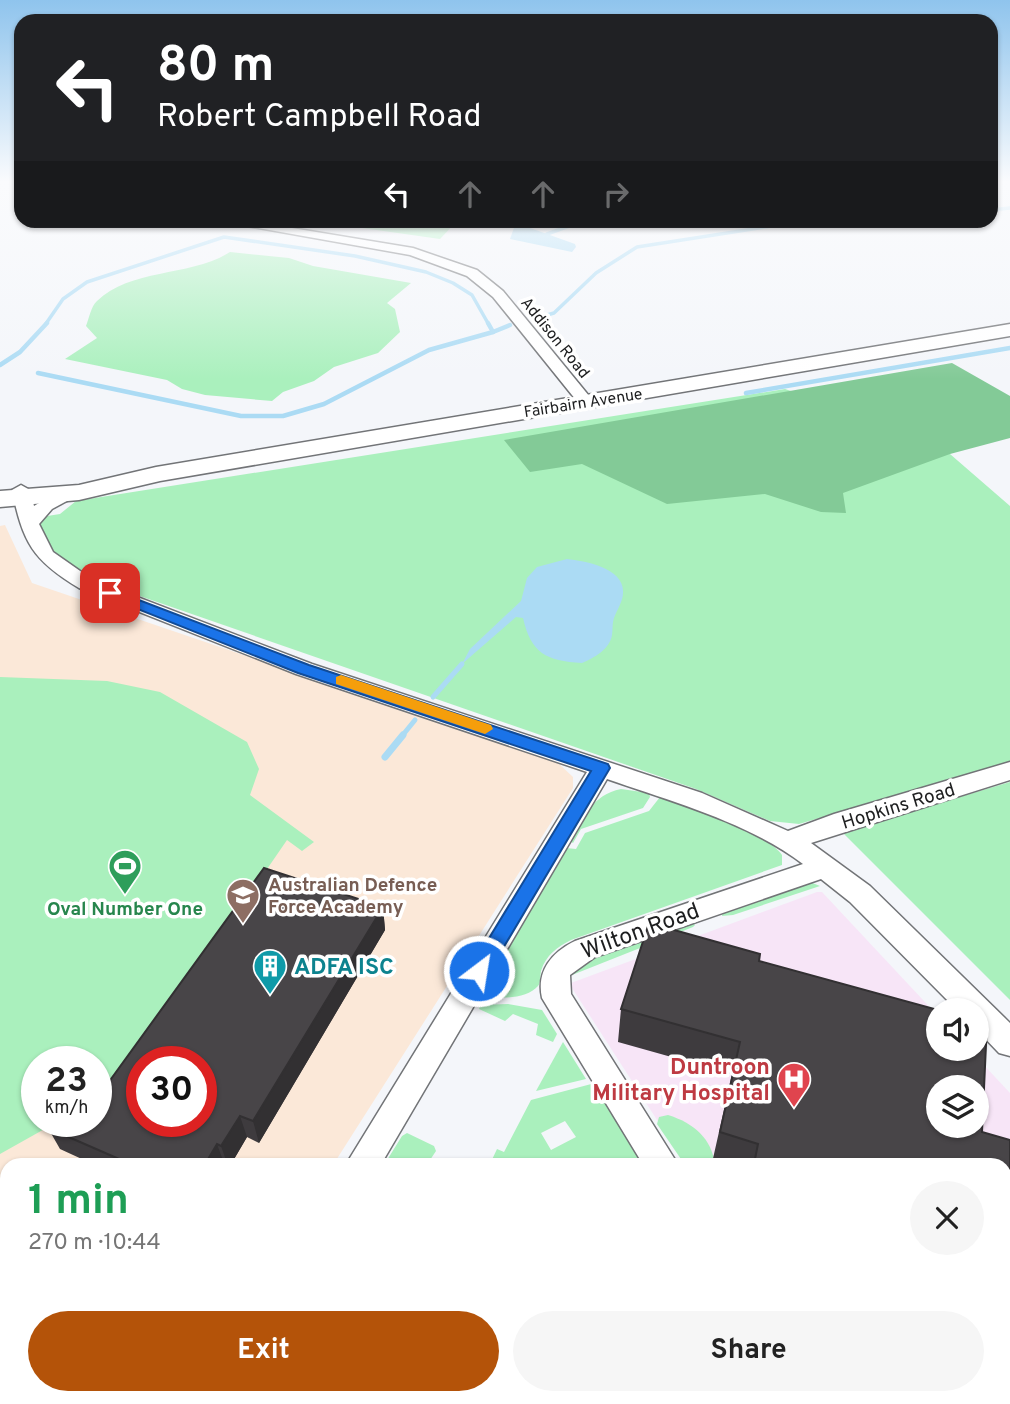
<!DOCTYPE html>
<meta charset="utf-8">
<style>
body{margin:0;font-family:Overpass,sans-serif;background:#f6f6f6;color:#222;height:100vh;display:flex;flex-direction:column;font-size:26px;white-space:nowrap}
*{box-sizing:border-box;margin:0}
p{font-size:23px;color:#767676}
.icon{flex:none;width:38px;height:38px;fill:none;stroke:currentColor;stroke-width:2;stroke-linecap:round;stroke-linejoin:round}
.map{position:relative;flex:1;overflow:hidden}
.panel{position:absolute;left:0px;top:1158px;width:1012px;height:247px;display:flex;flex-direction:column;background:#fff;border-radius:21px 21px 0 0;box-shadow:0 2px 5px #0004}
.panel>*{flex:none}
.hud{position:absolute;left:14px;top:14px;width:984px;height:214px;border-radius:21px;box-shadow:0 2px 5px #0004;background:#202124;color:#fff;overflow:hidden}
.controls{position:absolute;left:926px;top:998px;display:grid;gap:14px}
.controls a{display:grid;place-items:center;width:63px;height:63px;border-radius:50%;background:#fff;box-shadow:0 2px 5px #0004;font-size:35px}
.speed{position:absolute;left:21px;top:1046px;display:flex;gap:14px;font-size:35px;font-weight:700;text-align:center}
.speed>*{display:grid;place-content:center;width:91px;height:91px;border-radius:50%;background:#fff;box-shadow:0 2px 5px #0004;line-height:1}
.speed small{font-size:18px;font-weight:400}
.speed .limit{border:10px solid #d22;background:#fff;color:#111}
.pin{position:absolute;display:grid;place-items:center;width:60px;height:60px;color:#fff;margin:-30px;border-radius:14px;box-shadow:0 4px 10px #0006}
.me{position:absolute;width:77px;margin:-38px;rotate:31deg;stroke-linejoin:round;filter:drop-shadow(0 0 5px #0008)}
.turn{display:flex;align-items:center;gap:24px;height:147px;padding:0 28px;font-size:32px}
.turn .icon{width:91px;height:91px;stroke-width:2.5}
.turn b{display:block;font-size:49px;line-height:60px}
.lanes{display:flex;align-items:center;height:66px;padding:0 28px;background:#0003;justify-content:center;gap:35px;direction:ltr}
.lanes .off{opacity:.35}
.round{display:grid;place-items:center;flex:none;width:74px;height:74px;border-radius:37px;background:#f6f6f6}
.headline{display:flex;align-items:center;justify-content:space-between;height:119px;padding:0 28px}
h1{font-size:42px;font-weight:700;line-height:52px;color:#1e9e55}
.primary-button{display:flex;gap:14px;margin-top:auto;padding:14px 28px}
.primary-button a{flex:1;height:80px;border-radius:42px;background:#b45309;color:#fff;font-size:28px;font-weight:700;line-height:80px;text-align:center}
.primary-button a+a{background:#f6f6f6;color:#222}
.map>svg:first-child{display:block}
.education{fill:#fbe8d8;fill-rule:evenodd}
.medical{fill:#f7e5f7;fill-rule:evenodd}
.green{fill:#aaf0bd;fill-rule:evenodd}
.forest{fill:#83ca97}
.water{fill:#abdbf4}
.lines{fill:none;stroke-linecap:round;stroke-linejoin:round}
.stream-far3{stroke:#abdbf4;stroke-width:3.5}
.stream-far2{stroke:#abdbf4;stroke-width:4.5}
.stream-far1{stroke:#abdbf4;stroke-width:5}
.stream{stroke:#abdbf4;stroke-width:7}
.street-casing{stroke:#727477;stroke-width:3}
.secondary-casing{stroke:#727477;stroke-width:3}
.street{fill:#fff;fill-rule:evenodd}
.secondary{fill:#fff;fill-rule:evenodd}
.wall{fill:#3e3b3e}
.shaded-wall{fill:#323032}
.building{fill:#484548;stroke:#323032;stroke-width:2;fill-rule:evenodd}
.route{fill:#1a73e8;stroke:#114b97;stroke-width:2}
.slow{fill:#f59e0b}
.labels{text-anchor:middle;stroke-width:7;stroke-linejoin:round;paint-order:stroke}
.far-street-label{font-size:16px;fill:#1d1e1f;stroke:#fff}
.street-label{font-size:19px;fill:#1d1e1f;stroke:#fff}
.education-label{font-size:19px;font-weight:bold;fill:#785e54;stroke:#fff;text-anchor:start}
.leisure-label{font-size:19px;font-weight:bold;fill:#27864d;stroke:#fff}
.near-street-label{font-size:23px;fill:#1d1e1f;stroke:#fff}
.near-culture-label{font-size:23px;font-weight:bold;fill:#0d838f;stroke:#fff;text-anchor:start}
.near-health-label{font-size:23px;font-weight:bold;fill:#be3a42;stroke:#fff;text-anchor:end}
</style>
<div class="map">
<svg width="1010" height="1404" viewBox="0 0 1010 1404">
<rect width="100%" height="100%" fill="#f4f6fa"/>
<path class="education" d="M 5,525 L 32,583 L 557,762 L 573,777 L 573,788 L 333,1165 L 7,1166 L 7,1398 L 184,1398 L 181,1404 L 0,1404 L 0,526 ZM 37,1062 L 96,1062 L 96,1122 L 37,1122 ZM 142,1062 L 201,1062 L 201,1122 L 142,1122 Z"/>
<path class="medical" d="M 817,892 L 822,892 L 938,1016 L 938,1048 L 968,1048 L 1010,1093 L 1010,1332 L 1005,1335 L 1004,1166 L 686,1165 L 572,988 L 571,983 ZM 938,1087 L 976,1087 L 976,1125 L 938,1125 Z"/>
<g class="green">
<polygon points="313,221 457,221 440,239"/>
<path d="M 230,252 L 289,258 L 313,266 L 411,283 L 387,303 L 395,309 L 400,332 L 378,353 L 334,367 L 314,381 L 283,392 L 272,401 L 205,395 L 182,389 L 167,380 L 65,359 L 97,338 L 86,326 C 89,319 91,306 97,301 C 131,268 191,277 230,252 Z"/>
<path d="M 785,389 L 881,421 L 950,454 L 1010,506 L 1010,762 L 799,824 L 770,821 L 696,789 L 85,577 C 64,565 31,546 41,517 L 60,514 L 76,501 Z"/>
<polygon points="0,677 107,681 160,692 247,742 259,769 250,795 314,842 302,851 287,840 134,1062 101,1090 96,1093 96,1062 37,1062 37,1122 57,1122 0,1154"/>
<polygon points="1010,782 1010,1000 842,832"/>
<path d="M 621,789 L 649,793 L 650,797 L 643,808 L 581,829 L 573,843 L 570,841 C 584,817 592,795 621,789 Z"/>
<path d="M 660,797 C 689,808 765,831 782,855 L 782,865 L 571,940 C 557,947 546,955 541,971 C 540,976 541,983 538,986 C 526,1000 494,1000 479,993 L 566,848 L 576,849 L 585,833 L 649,811 Z"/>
<polygon points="810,882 820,886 733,915 722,916 723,912"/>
<polygon points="692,922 695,925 693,927 567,977 578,960"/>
<polygon points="508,1004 542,1010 557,1034 553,1042 536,1035 538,1024 513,1014 505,1021 479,1009 481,1005"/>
<polygon points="563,1042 586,1079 536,1091"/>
<path d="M 595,1083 L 647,1166 L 489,1166 L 497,1149 L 504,1152 L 531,1100 ZM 565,1121 L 576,1137 L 551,1150 L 541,1133 Z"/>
<path d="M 668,1115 C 694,1123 712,1139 715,1165 L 685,1165 L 657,1124 L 659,1117 Z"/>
<polygon points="407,1133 434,1146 436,1151 430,1160 441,1165 384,1165 402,1136"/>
<polygon points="1010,1332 1010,1404 883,1404 892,1398 1004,1398 1005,1335"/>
</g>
<polygon class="forest" points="952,363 1010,396 1010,438 950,454 843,493 846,513 821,512 765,494 667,504 582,464 530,472 504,440"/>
<g class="water">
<polygon points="519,224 575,244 576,247 572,252 510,239 515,225"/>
<path d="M 567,559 C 585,561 625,568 623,593 C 623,601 617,610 614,618 C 612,624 613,629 612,635 C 610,649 594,658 582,663 C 546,661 531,653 523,618 L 516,617 L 462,664 L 470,649 L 521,601 L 527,578 L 537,567 Z"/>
</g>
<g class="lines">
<g class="stream-far3">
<polyline points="990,210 1010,208"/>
<polyline points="547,234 586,220"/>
<polyline points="533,319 554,313 596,273 637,247 811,220"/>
<polyline points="45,325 63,299 87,282 224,237 355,256 426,272 453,283 472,295 489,325"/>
</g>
<g class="stream-far2">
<polyline points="493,332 510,325"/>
<polyline points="0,365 20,352 47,323"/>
<polyline points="38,373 241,416 283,416 324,404 429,350 493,332 488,323"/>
<polyline points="746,393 1010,348"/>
</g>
<g class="stream-far1">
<polyline points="433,697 462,664"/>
<polyline points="402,736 415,720"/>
</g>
<polyline class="stream" points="385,757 403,735"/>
<defs>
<g id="street">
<polygon points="213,220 244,220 413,248 477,270 503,291 594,402 586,407 580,405 493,297 467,276 410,255"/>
<path d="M 21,485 L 30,490 L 34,506 L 64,488 L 76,488 L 79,492 L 76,496 L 52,509 L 39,524 L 53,552 L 93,580 L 312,664 L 702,793 L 788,831 L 834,814 L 1010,762 L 1010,780 L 811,843 L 870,886 L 1010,1023 L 1010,1056 L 999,1053 L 976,1029 L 976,1010 L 957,1010 L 850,902 L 821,879 L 595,957 L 570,975 L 571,994 L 679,1166 L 644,1166 L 542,998 C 536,971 552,952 575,941 L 803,864 C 747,822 673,802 607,779 L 380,1166 L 345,1166 L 587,772 L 296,674 L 79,588 C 32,560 23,542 12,490 Z"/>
<polygon points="213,1398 252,1398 250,1404 211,1404"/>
<polygon points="784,1398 822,1398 823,1404 785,1404"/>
</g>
<polygon id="secondary" points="1010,324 1010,336 160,481 79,500 0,507 0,491 79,485 156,467"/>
</defs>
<use href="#street" class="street-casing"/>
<use href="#secondary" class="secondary-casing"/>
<use href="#street" class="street"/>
<use href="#secondary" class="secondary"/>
</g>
<g class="wall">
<polygon points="383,907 385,930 259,1143 247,1137 230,1166 97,1166 60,1149 48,1128 103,1090"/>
<polygon points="759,961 982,1132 1010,1140 1010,1300 1004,1298 1004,1166 720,1166 712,1163 732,1074 618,1042 621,1009"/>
</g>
<g class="shaded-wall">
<polygon points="383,907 385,930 259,1143 253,1121"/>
<polygon points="240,1116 247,1137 230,1166 228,1166 221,1146"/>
<polygon points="217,1144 225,1166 204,1166"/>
<polygon points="47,1398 72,1398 68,1404 44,1404"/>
</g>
<g class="building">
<path d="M 264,868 L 383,907 L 253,1121 L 240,1116 L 221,1146 L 217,1144 L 204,1166 L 135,1166 L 48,1128 L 53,1122 L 96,1122 L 96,1087 L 103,1090 ZM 142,1062 L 201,1062 L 201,1122 L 142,1122 Z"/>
<path d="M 649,923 L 760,954 L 759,961 L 938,1010 L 938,1048 L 976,1048 L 976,1020 L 987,1023 L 982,1132 L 1010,1140 L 1010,1266 L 1004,1264 L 1004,1166 L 775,1166 L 755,1159 L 758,1144 L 720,1132 L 740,1042 L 621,1009 ZM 938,1087 L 976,1087 L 976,1125 L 938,1125 Z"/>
<polygon points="7,1243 7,1398 47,1398 44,1404 0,1404 0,1253"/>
</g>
<linearGradient id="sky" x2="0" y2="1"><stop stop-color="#8fc4ed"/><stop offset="0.48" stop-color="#fafbfd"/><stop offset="1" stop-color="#fafbfd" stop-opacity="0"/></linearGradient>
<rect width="1010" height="379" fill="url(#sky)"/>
<polygon class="route" points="110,589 309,665 608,764 610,768 486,977 479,980 472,977 469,971 591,771 298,673 105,596 102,593"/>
<polygon class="slow" points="341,675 491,725 493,729 485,734 336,684 336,677"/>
<defs>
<symbol id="stadium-pin" viewBox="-11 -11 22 30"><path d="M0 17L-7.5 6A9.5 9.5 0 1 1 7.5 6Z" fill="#2e9e5b" stroke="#fff"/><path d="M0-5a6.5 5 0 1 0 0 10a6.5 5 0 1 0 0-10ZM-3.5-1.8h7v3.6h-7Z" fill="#fff"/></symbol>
<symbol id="university-pin" viewBox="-11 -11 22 30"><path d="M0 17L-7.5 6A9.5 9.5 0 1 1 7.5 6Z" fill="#8d6e63" stroke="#fff"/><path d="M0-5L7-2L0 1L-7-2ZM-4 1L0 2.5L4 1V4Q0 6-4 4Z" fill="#fff"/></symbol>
<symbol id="building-pin" viewBox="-11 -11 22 30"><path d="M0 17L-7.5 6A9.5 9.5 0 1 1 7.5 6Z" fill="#0f9aa8" stroke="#fff"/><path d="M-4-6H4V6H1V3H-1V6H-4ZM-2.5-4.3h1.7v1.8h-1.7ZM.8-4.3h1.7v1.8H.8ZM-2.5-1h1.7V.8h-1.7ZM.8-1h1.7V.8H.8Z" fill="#fff"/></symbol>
<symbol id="hospital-pin" viewBox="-11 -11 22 30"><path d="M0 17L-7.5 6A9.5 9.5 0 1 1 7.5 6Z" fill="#e0444e" stroke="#fff"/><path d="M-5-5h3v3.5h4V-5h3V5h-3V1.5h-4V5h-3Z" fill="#fff"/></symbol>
</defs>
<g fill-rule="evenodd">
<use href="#stadium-pin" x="106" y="847" width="38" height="52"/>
<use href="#university-pin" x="224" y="876" width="38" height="52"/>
<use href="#building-pin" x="251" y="947" width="38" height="52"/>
<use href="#hospital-pin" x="775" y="1060" width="38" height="52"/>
</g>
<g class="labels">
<g class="far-street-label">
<text transform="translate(556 337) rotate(51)" y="6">Addison Road</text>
<text transform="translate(583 402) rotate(-9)" y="6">Fairbairn Avenue</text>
</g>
<g class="street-label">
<text transform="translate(898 805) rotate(-17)" y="7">Hopkins Road</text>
</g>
<g class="education-label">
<text x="268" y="891">Australian Defence<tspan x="268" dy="22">Force Academy</tspan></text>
</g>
<g class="leisure-label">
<text x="125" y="915">Oval Number One</text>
</g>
<g class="near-street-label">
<text transform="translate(640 930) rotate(-20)" y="8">Wilton Road</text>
</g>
<g class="near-culture-label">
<text x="294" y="974">ADFA ISC</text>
</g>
<g class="near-health-label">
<text x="770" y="1074">Duntroon<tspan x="770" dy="26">Military Hospital</tspan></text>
</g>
</g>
</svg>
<div class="controls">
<a><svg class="icon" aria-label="sound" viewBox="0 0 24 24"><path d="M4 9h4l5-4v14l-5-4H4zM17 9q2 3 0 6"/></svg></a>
<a><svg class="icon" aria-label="layers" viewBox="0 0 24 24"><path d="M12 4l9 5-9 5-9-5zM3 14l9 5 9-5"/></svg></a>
</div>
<div class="speed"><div>23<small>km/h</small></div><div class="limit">30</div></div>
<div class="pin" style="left:110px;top:593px;background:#d93025"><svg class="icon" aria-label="arrive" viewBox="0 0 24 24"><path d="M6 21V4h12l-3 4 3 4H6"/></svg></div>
<svg class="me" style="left:479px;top:971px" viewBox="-20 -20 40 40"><circle r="17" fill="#1a73e8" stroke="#fff" stroke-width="3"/><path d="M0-11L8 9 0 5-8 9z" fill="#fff"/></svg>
<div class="hud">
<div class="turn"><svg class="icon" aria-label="left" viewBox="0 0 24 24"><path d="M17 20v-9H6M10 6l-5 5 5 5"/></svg><div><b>80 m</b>Robert Campbell Road</div></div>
<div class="lanes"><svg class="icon" aria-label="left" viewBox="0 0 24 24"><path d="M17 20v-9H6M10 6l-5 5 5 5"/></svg><svg class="icon off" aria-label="ahead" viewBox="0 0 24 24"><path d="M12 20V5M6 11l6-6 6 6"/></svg><svg class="icon off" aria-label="ahead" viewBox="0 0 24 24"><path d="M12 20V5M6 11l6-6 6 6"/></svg><svg class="icon off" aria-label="right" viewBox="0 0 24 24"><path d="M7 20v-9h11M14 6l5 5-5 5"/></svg></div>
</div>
<section class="panel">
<div class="headline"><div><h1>1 min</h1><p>270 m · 10:44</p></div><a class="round"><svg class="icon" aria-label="close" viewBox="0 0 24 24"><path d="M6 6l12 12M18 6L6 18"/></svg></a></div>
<div class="primary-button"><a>Exit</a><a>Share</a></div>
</section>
</div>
